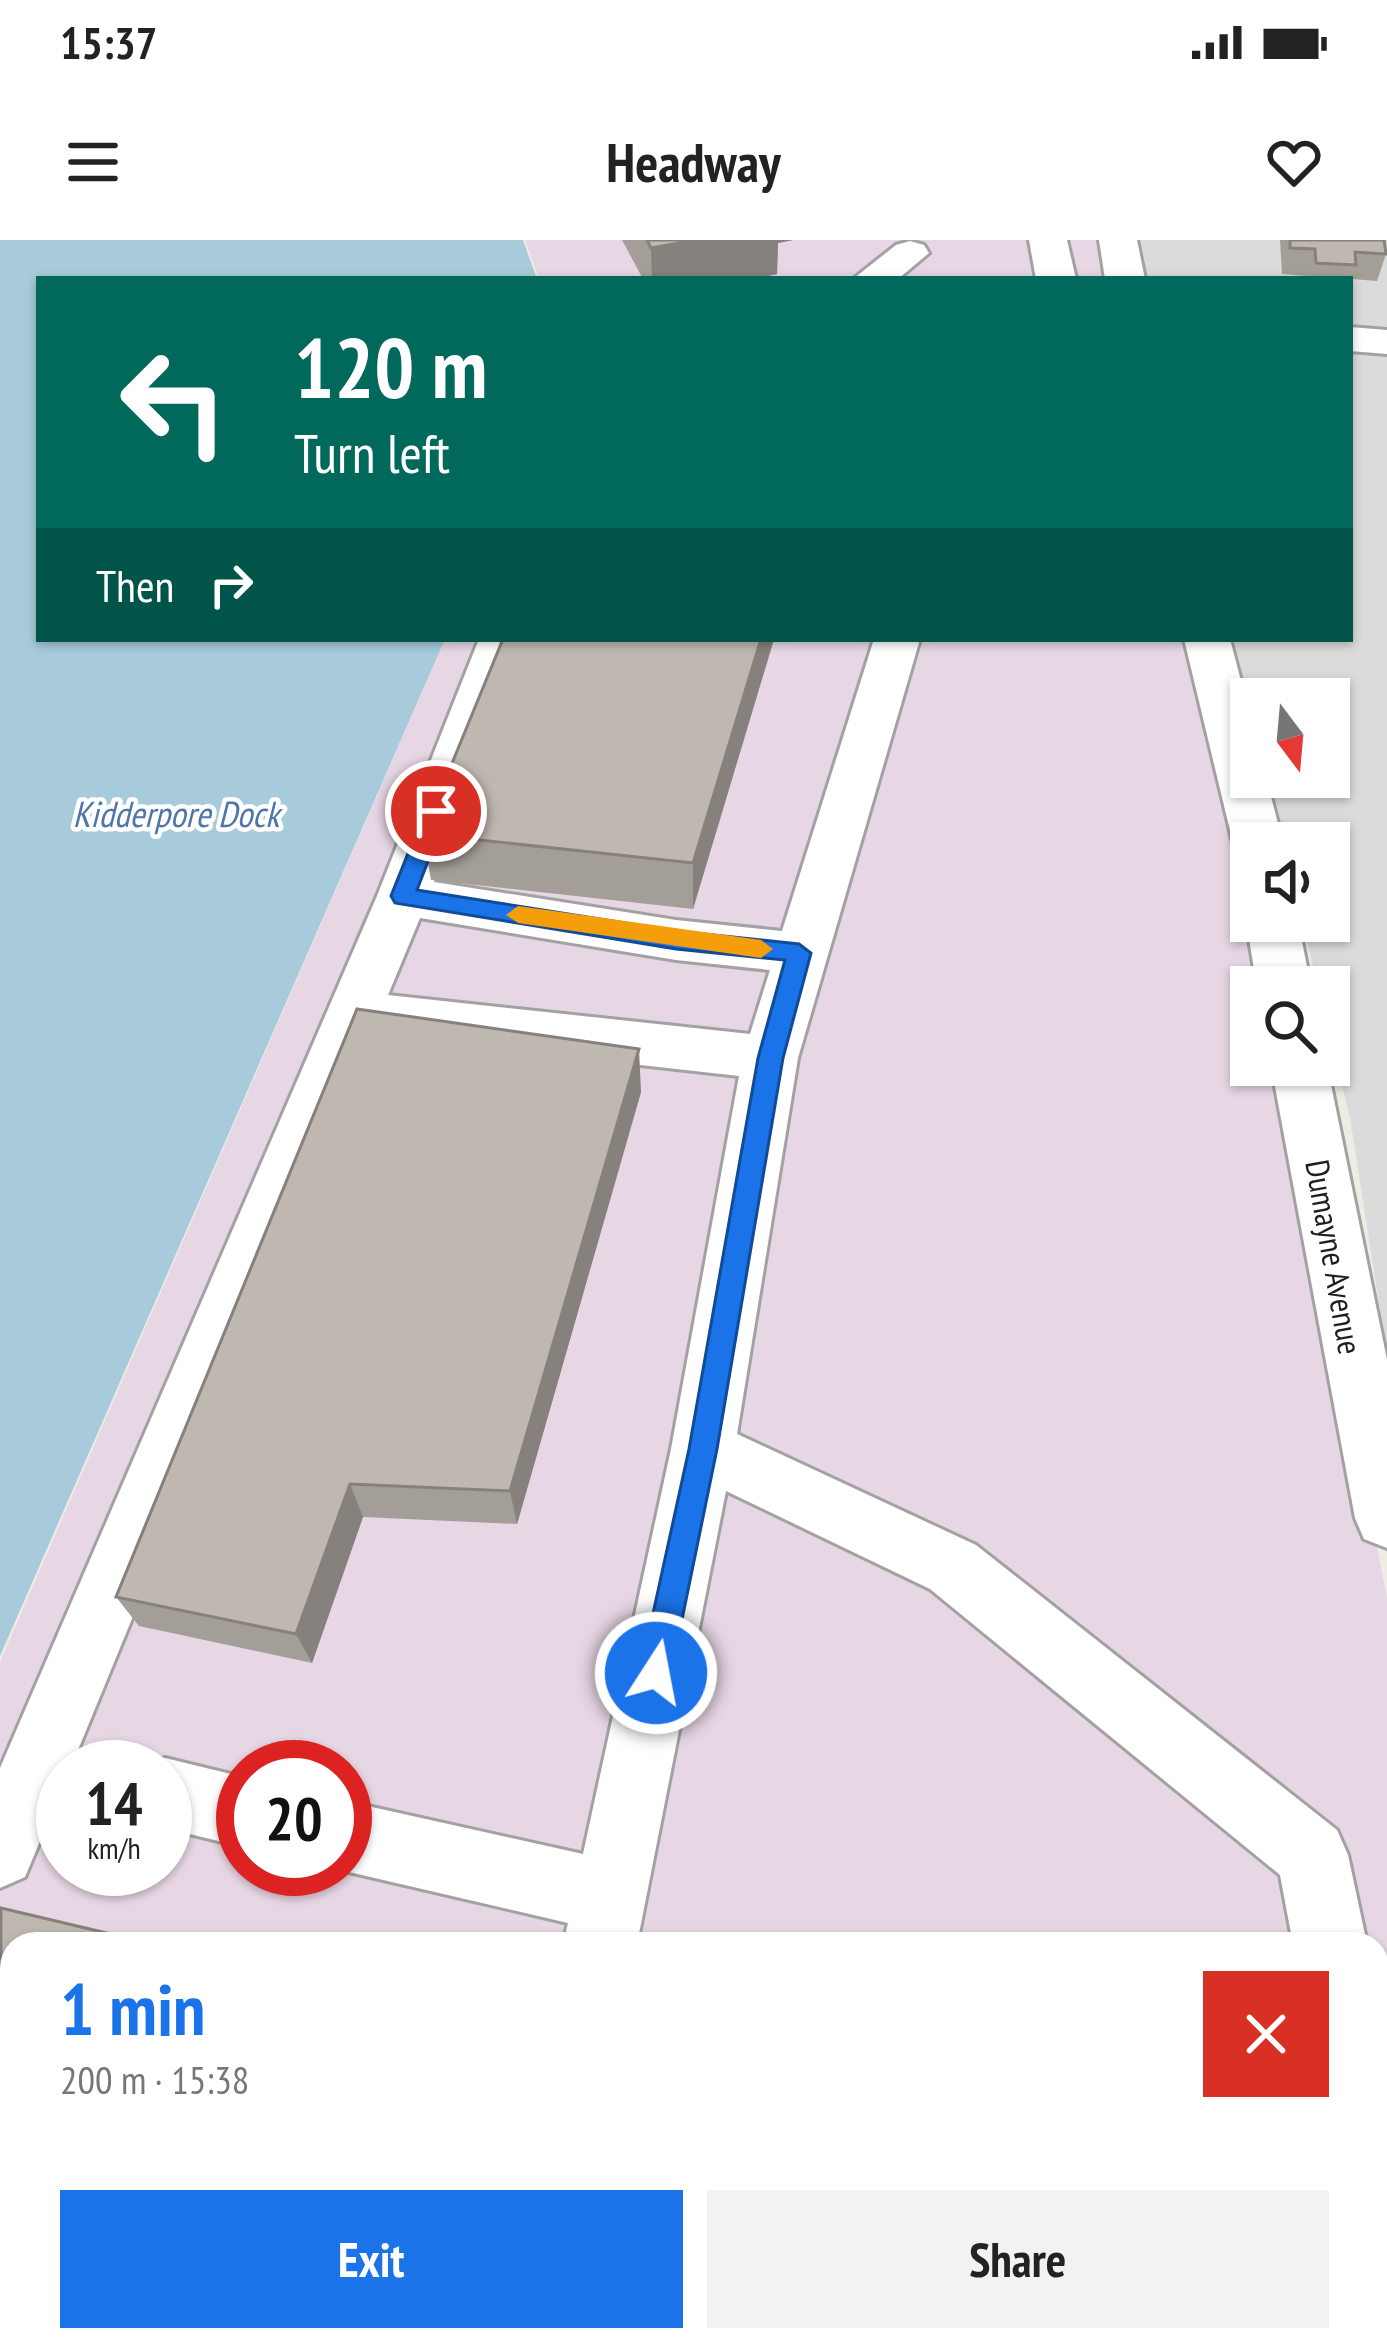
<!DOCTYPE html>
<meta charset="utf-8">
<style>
body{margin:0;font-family:"PT Sans Narrow",sans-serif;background:#f2f2f2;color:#222;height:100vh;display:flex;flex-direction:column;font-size:45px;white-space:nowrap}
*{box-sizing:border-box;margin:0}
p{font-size:39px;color:#767676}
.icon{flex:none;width:66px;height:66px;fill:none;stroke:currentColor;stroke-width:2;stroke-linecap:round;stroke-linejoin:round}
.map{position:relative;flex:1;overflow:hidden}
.panel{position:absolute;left:0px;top:1692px;width:1389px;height:420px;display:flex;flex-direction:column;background:#fff;border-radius:36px 36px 0 0;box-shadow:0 3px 9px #0004}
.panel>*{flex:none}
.top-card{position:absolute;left:36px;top:36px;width:1317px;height:366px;border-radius:0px;box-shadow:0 3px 9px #0004;background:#00695c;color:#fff;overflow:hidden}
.needle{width:78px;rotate:164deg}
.controls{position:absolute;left:1230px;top:438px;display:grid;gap:24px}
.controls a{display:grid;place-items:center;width:120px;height:120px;border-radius:0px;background:#fff;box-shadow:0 3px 9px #0004;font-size:60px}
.speed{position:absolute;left:36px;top:1500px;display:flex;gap:24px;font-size:60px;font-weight:700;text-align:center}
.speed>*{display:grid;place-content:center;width:156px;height:156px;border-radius:50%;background:#fff;box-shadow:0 3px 9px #0004;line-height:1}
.speed small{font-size:30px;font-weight:400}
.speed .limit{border:18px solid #d22;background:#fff;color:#111}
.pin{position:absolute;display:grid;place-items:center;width:102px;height:102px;color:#fff;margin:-51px;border:6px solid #fff;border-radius:50%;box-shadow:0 3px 12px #0007}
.me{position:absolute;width:132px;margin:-66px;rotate:11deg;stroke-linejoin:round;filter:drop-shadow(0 0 9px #0008)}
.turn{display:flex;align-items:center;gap:42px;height:252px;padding:0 60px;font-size:54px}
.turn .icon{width:156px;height:156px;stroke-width:2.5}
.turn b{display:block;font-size:84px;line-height:102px}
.then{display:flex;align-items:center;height:114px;padding:0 60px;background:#0003;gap:24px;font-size:45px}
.round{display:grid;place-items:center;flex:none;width:126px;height:126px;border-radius:0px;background:#f2f2f2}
.head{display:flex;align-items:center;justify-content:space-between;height:204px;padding:0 60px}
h1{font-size:72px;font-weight:700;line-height:90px;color:#1a73e8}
.action{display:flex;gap:24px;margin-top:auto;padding:24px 60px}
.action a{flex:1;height:138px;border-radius:0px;background:#1a73e8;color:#fff;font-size:48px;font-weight:700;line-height:138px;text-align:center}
.action a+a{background:#f2f2f2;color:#222}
.status{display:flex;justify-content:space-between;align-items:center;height:84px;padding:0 60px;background:#fff;direction:ltr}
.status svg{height:33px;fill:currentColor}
header{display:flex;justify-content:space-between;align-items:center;height:156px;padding:0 60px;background:#fff;font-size:54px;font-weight:700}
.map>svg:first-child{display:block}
.residential{fill:#dcdbdb}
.industrial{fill:#e7d6e3;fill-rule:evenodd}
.water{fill:#a7cbda}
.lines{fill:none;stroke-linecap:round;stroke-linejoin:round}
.minor-casing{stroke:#a2a2a2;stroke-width:6}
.minor{fill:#fff;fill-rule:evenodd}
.wall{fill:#a49e98}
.shaded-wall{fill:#86817c}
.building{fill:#bfb8b1;stroke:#86817c;stroke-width:3}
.route{fill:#1a73e8;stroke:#114b97;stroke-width:3}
.slow{fill:#f59e0b}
.labels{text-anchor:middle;stroke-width:9;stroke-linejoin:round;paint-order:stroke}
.street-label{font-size:33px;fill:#1e1e1e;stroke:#fff}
.water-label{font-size:36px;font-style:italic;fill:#4f76a8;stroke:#fff}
</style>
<div class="status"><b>15:37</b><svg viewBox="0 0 49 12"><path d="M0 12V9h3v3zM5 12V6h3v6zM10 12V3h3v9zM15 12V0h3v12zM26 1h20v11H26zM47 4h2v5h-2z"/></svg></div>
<header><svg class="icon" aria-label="menu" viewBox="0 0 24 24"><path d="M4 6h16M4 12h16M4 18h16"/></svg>Headway<svg class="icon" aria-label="heart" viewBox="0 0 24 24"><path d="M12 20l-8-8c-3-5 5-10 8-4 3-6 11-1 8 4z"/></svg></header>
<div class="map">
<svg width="1387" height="2112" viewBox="0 0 1387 2112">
<rect width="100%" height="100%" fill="#eeece4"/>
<polygon class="residential" points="1139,0 1387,0 1387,1115 1350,878 1329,791 1329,747 1318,747 1302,681 1329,681 1329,603 1283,603 1267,537 1329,537 1329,459 1251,459 1251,472 1231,399 1350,399 1350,39 1147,39"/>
<g class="industrial">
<polygon points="525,0 1112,0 1119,39 539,39"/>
<path d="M 445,399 L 1196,399 L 1250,624 L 1251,681 L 1272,747 L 1251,747 L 1251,825 L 1286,825 L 1387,1359 L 1387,2112 L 0,2112 L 0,1422 ZM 63,1527 L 165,1527 L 165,1629 L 63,1629 ZM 243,1527 L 345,1527 L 345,1629 L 243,1629 ZM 12,1704 L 1377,1704 L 1377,2100 L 12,2100 Z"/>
</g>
<polygon class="water" points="0,0 523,0 537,39 39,39 39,399 445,399 0,1416"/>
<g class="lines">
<defs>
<g id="minor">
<polygon points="1029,0 1067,0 1076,39 1036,39"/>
<polygon points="1099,0 1137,0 1145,39 1105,39"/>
<polygon points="910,1 924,5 929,13 898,39 853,39 896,5"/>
<polygon points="1350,87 1387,90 1387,114 1350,111"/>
<path d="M 479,399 L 525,399 L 434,642 L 676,680 L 782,691 L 874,399 L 920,399 L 798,818 L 737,1194 L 976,1305 L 1337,1590 L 1348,1615 L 1367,1704 L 1293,1704 L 1280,1635 L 930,1349 L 726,1251 L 637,1704 L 563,1704 L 568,1683 L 336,1629 L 345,1629 L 345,1561 L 583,1614 L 671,1209 L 739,836 L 372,795 L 71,1527 L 63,1527 L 63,1546 L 25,1637 L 0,1648 L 0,1528 L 377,656 ZM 420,678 L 676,720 L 770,730 L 750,794 L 388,755 Z"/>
<polygon points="1184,399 1230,399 1251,479 1251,537 1266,537 1283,603 1251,603 1251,619 1240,616 1233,603"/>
<polygon points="1251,672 1251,681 1298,681 1311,747 1257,747 1246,681"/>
<polygon points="1271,825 1327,825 1387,1120 1387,1308 1364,1299 1355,1278"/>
<polygon points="165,1518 243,1537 243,1607 165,1588 165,1527 143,1527"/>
<polygon points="1377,1899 1387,1903 1387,2028 1377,2023"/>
<polygon points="479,2100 561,2100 558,2112 476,2112"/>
</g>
</defs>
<use href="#minor" class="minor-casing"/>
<use href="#minor" class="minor"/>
</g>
<g class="wall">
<polygon points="622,0 793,0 778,3 777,34 752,39 643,39"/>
<polygon points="1280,0 1384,0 1386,14 1377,41 1352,39 1350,45 1350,39 1308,39 1307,36 1282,34"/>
<polygon points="503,399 774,399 693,669 431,640 423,594"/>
<polygon points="641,852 517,1284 363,1277 312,1423 139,1386 116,1357"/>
</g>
<g class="shaded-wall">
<polygon points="696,0 793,0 778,3 777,34 752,39 652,39 651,8"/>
<polygon points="761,399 774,399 693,669 693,623"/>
<polygon points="639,809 641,852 517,1284 510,1251"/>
<polygon points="350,1244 363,1277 312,1423 296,1394"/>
<polygon points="258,2100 279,2100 276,2112 254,2112"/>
</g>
<g class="building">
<polygon points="647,0 696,0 651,8"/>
<polygon points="1290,0 1384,0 1386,14 1355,12 1356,25 1316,23 1315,9 1290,8"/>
<polygon points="503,399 761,399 693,623 423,594"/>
<polygon points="357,769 639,809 510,1251 350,1244 296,1394 116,1357"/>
<polygon points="1,1668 153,1704 12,1704 12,2100 258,2100 254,2112 0,2112"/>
</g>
<polygon class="route" points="436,562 447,571 417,650 676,691 799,704 811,713 783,818 717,1209 671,1433 667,1443 656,1448 645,1443 640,1433 689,1209 758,818 785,720 676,709 395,663 391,656 425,571"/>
<polygon class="slow" points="518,666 761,700 773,709 761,718 518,683 506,675"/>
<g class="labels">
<g class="street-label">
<text transform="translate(1334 1017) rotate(80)" y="12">Dumayne Avenue</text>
</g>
<g class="water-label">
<text x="176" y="587">Kidderpore Dock</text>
</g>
</g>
</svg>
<div class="controls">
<a><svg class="needle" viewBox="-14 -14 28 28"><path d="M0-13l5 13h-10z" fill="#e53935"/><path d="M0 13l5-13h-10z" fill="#767676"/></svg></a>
<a><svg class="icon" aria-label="sound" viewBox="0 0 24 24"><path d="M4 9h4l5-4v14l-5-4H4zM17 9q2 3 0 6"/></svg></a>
<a><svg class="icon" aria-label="search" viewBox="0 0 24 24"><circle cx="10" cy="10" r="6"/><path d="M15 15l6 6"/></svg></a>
</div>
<div class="speed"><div>14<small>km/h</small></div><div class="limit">20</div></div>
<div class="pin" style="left:436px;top:571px;background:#d93025"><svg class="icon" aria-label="arrive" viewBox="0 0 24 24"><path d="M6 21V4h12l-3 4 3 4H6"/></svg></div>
<svg class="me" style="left:656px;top:1433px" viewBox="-20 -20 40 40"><circle r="17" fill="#1a73e8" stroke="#fff" stroke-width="3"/><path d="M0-11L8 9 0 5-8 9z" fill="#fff"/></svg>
<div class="top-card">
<div class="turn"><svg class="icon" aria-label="left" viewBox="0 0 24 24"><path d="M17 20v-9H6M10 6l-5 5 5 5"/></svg><div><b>120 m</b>Turn left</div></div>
<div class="then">Then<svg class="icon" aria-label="right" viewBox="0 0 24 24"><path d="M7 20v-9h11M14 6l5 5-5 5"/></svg></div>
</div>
<section class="panel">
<div class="head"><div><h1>1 min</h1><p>200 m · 15:38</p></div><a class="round" style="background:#d93025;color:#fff"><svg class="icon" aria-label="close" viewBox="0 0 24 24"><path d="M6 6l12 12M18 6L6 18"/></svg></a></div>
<div class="action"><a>Exit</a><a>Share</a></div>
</section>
</div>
